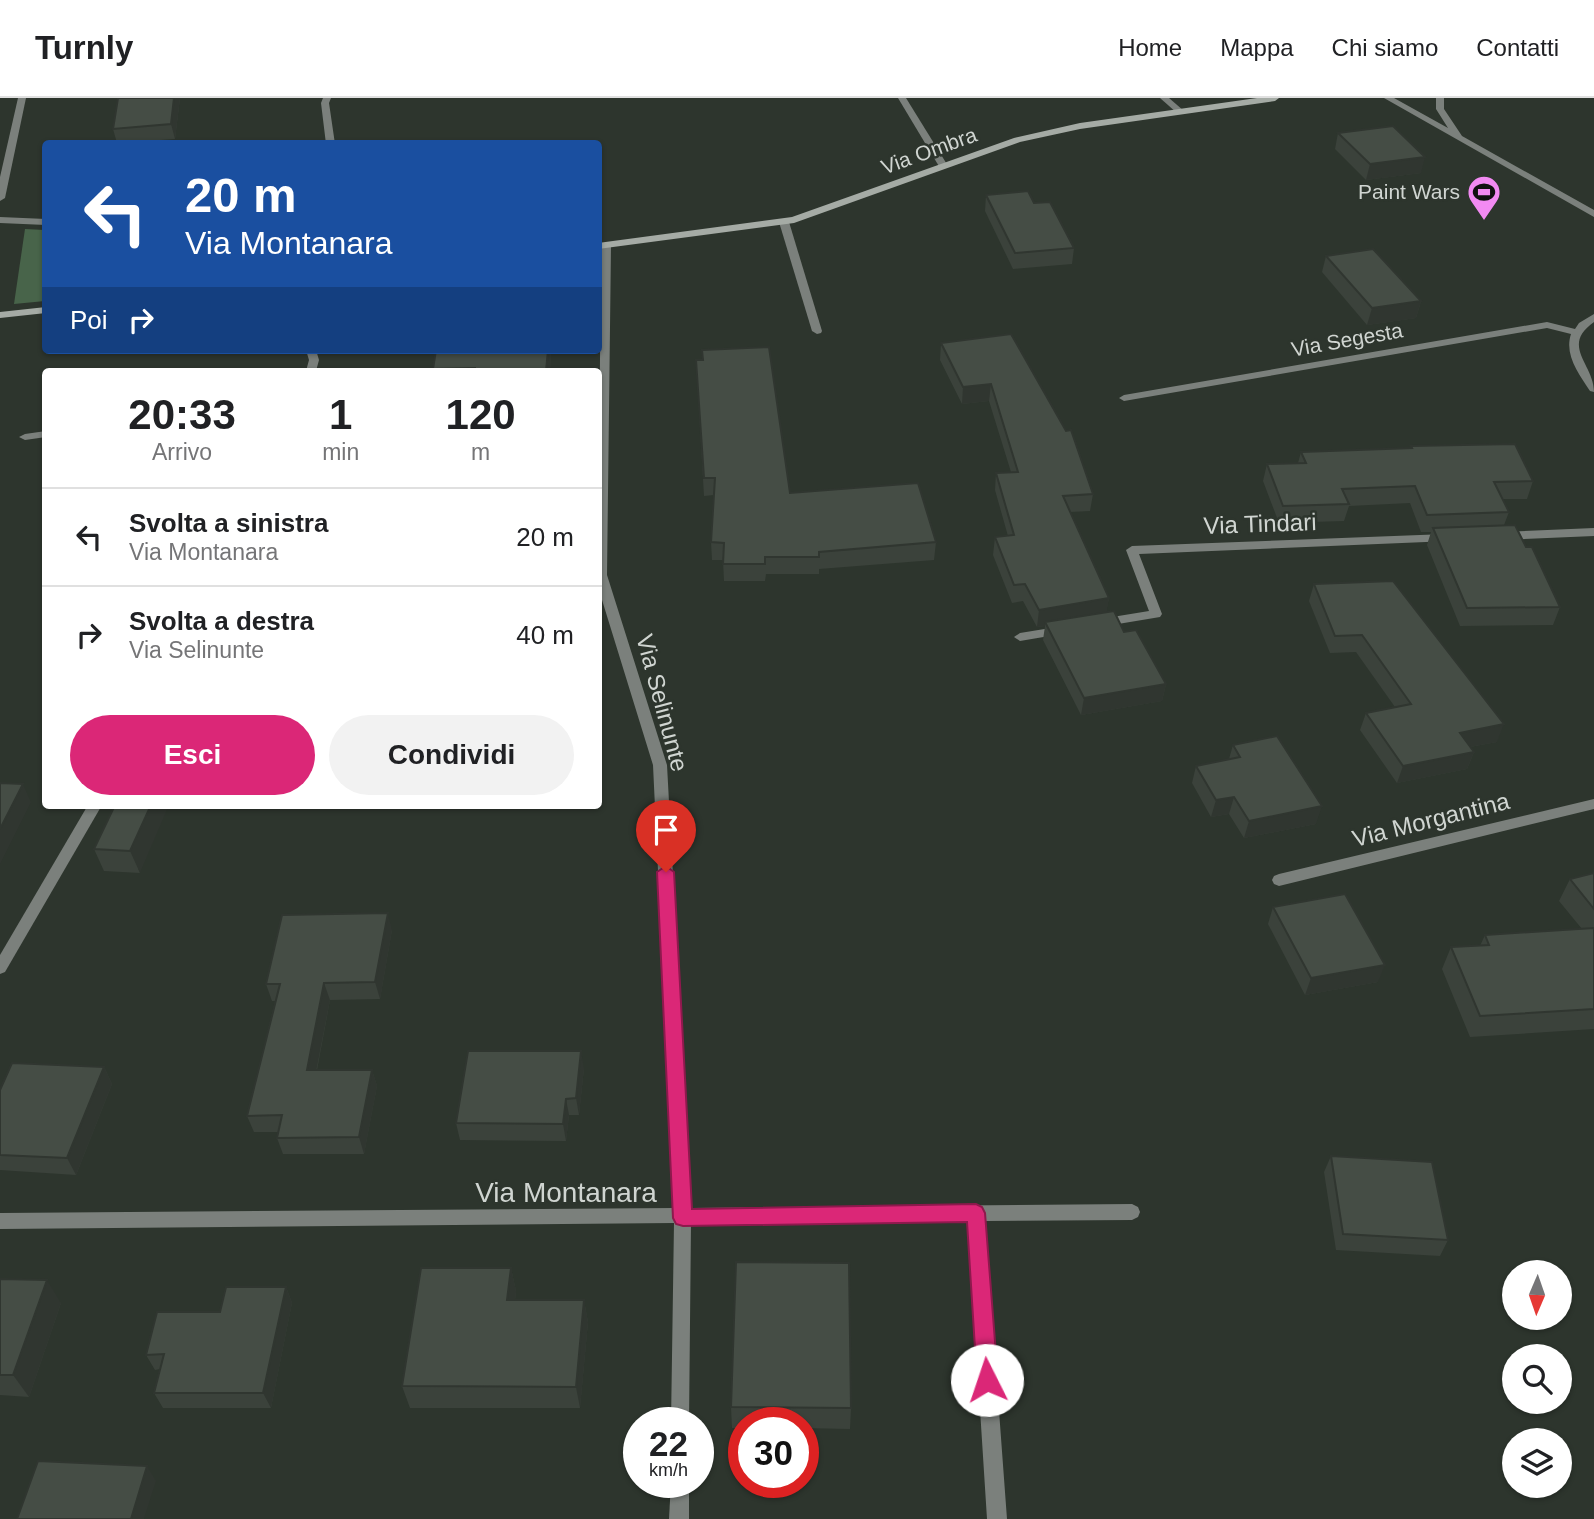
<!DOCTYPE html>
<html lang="it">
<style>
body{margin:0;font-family:Arial,sans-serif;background:#f2f2f2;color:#202124;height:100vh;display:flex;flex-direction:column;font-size:26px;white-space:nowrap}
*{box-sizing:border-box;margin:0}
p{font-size:23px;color:#757577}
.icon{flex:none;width:38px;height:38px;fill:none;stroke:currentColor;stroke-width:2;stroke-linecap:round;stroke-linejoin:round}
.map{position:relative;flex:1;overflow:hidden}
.details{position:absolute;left:42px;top:270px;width:560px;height:441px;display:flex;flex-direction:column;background:#fff;border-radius:7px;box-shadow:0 2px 5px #0004}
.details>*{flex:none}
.guide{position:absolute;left:42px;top:42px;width:560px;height:214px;border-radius:7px;box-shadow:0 2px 5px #0004;background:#1a4fa0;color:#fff;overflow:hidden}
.needle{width:46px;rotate:182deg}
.fabs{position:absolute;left:1502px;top:1162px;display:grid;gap:14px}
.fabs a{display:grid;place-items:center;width:70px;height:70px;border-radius:50%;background:#fff;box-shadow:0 2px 5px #0004;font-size:35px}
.speed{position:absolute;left:623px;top:1309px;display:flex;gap:14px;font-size:35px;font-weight:700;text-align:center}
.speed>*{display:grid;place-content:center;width:91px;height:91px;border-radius:50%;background:#fff;box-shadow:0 2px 5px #0004;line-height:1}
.speed small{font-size:18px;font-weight:400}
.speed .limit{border:10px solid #d22;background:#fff;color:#111}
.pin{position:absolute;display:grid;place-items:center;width:60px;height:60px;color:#fff;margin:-72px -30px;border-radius:50% 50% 50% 0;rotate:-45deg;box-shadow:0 0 7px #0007}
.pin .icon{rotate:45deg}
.me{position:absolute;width:77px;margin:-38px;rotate:356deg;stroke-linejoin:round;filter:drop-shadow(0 0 5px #0008)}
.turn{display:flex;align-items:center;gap:24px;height:147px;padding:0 28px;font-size:32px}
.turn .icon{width:91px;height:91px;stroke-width:2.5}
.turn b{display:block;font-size:49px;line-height:60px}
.then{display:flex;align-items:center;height:66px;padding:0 28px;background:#0003;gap:14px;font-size:26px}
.eta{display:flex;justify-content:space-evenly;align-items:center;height:119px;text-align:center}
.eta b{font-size:42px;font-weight:700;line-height:49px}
.cta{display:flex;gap:14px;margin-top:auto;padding:14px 28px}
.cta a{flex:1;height:80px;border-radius:42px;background:#db2777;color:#fff;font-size:28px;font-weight:700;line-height:80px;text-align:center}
.cta a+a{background:#f2f2f2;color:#202124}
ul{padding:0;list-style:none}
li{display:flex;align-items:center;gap:21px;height:98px;padding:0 28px;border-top:2px solid #e0e0e0}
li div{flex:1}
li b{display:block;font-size:26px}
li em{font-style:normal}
header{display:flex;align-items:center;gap:42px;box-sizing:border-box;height:98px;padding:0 35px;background:#fff;border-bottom:2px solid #e0e0e0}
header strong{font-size:33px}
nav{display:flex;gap:38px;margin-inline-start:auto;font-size:24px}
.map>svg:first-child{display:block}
.green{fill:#48644a}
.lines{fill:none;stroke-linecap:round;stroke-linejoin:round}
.lane{fill:#7b807c;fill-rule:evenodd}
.street{fill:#7b807c;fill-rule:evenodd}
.secondary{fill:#a5aba5;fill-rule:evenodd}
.wall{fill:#3b423b}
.shaded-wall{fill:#303630}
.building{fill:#454d45;stroke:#303630;stroke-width:2}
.route{fill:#db2777;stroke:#8e194d;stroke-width:2}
.labels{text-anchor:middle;stroke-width:5;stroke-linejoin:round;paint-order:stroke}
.far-street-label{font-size:21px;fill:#d0d5d1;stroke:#2d352d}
.far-poi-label{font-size:21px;fill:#d0d5d1;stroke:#2d352d;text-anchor:end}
.street-label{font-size:24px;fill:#d0d5d1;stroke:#2d352d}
.near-street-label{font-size:28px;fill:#d0d5d1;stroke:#2d352d}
</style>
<header>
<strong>Turnly</strong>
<nav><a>Home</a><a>Mappa</a><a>Chi siamo</a><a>Contatti</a></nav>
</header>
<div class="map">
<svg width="1594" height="1421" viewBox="0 0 1594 1421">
<rect width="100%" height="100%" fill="#2d352d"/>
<polygon class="green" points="25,131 45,132 45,203 14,206"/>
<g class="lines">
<g class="lane">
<polygon points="898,0 906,0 948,68 946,70 940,70"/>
<polygon points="1160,0 1169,0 1184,13 1177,15"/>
<polygon points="781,122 789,124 822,233 821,235 817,236 812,233 779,124"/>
</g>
<g class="street">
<polygon points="18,0 26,0 5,100 0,103 0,79"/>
<polygon points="323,0 331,0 329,5 335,46 326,46 321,5"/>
<polygon points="1384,0 1394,0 1448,30 1436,11 1436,0 1444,0 1444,11 1462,38 1594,112 1594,119"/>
<polygon points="0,119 46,121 46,127 0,125"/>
<polygon points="606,144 611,147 607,477 667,667 691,1110 1132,1106 1138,1109 1140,1114 1138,1119 1132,1122 985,1123 1007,1421 987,1421 968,1123 691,1125 689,1325 671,1325 674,1125 0,1131 0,1115 674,1110 653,667 598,489 601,147"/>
<path d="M 1594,216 L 1594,224 C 1560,248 1594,266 1594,294 L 1590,293 C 1579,276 1564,257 1571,236 L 1547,230 L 1124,303 L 1119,300 L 1124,297 L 1547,224 L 1575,231 L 1579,225 Z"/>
<polygon points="306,252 316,252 319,262 316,273 306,273 309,262"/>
<polygon points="46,333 46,339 25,342 19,339 25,336"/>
<polygon points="1594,430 1594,438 1501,442 1495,438 1501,434"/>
<polygon points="1446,436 1452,440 1450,443 1139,456 1162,516 1160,519 1100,529 1094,525 1100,521 1149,513 1126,452 1132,448"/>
<polygon points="1063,528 1067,529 1069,532 1067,535 1020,543 1014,539 1020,535"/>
<polygon points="1594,701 1594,711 1279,788 1274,786 1272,782 1274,778 1279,776"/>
<polygon points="88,707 102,707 5,874 0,876 0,857"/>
<polygon points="671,1384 689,1384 689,1421 669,1421"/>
</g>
<g class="secondary">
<polygon points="1257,0 1279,0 1275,3 1080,31 1020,44 794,125 598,151 598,145 792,119 1014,40 1080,25"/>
<polygon points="46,209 46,215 0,220 0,214"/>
</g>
</g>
<g class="wall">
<polygon points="180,0 175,41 117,45 113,31"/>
<polygon points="1338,35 1421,75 1366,82 1335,51"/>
<polygon points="986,97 1034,105 1074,150 1072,166 1013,171 985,113"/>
<polygon points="1326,158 1421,203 1416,220 1367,227 1322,174"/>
<polygon points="1011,236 1093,396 1090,413 1070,414 1109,500 1106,514 1166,586 1162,603 1081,617 1043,542 1045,528 1037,529 1023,503 1012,505 993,457 995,439 1008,438 995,392 996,375 1011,374 989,303 962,306 940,262 941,245"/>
<polygon points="436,252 551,252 550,273 434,273"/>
<polygon points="696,262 790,395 936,444 934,462 819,471 819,476 766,476 765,483 724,483 723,462 712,462 711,444 714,397 704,398"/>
<polygon points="1411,348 1533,383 1527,401 1502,401 1509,414 1504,427 1526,449 1560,509 1553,527 1460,528 1427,447 1431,434 1421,434 1410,405 1349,408 1344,423 1279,425 1263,383 1267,366 1298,365 1301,354 1410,350"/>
<polygon points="1314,486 1497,644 1470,649 1474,654 1467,671 1397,685 1360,632 1366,615 1395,609 1356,554 1330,555 1309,503"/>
<polygon points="1233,647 1316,726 1244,740 1229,716 1211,719 1192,685 1196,668 1229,661"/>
<polygon points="115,707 140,775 104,773 94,751"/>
<polygon points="1594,775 1594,931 1470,939 1442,871 1451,849 1480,848 1485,837 1582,831 1559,803 1570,781"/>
<polygon points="1273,809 1378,884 1305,897 1268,826"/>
<polygon points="392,832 380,901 330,902 317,972 372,972 377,988 364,1056 283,1056 277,1040 278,1034 254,1034 247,1018 275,903 272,903 266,886"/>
<polygon points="104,969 112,986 76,1077 0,1072 0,992"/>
<polygon points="584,970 579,1017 569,1017 566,1043 460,1042 456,1025"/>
<polygon points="1331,1058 1448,1142 1440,1158 1336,1152 1324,1074"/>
<polygon points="511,1170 516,1193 515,1202 584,1202 588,1224 580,1310 410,1310 402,1288"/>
<polygon points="0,1181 61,1205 29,1299 0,1297"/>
<polygon points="286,1189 292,1205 271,1310 163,1310 154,1295 160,1271 155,1272 146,1257 220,1214"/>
<polygon points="731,1309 851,1310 850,1331 803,1330 803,1325 744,1325 744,1330 732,1330"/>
</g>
<g class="shaded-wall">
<polygon points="174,0 180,0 175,41 171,26"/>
<polygon points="1425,59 1421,75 1366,82 1370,66"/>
<polygon points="1421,203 1416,220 1367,227 1372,210"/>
<polygon points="548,252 551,252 550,273 546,273"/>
<polygon points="991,286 989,303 962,306 963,289"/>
<polygon points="1109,500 1106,518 1045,524 1045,528 1037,529 1039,512"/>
<polygon points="1166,586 1162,603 1081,617 1084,600"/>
<polygon points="1504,626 1497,644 1453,652 1460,635"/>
<polygon points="1474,654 1467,671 1397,685 1403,668"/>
<polygon points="23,686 31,704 0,766 0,731"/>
<polygon points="1234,699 1229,716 1211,719 1216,702"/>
<polygon points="151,707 169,707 140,775 130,753"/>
<polygon points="1322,708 1316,726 1244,740 1249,723"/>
<polygon points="388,815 392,832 380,901 375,884"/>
<polygon points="1385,867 1378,884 1305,897 1311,880"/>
<polygon points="324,885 330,902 313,989 307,972"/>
<polygon points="581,953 584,970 579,1017 576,1000"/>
<polygon points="104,969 112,986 76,1077 67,1060"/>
<polygon points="372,972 377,988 364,1056 359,1039"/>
<polygon points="566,1001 569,1017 566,1043 563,1026"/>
<polygon points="511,1170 516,1193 513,1224 507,1202"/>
<polygon points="47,1182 61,1205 29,1299 13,1277"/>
<polygon points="286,1189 292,1205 271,1310 263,1295"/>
<polygon points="584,1202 588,1224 580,1310 576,1289"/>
<polygon points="147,1368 156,1383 144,1421 131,1421"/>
</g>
<g class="building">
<polygon points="118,0 174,0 171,26 113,31"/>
<polygon points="1393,28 1425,59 1370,66 1338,35"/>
<polygon points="1028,93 1034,105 1050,104 1074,150 1015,155 986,97"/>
<polygon points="1373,151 1421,203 1372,210 1326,158"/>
<polygon points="1011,236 1066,333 1071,332 1093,396 1063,398 1109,500 1039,512 1025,486 1014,487 995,439 1014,437 996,375 1018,374 991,286 963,289 941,245"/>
<polygon points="769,249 790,395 918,385 936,444 819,454 819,459 765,459 765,466 723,466 724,445 711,444 715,380 704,380 696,262 703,262 702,252"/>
<polygon points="436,252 548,252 546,273 475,273 475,270 433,271"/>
<polygon points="1515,346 1533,383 1494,384 1509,414 1427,417 1415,388 1342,391 1349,406 1283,408 1267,366 1306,365 1301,354 1412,350 1411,348"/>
<polygon points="1515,427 1526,449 1532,449 1560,509 1467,510 1433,430"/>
<polygon points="1393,483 1504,626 1460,635 1474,654 1403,668 1366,615 1411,606 1362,537 1335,538 1314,486"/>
<polygon points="1114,513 1124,534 1136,532 1166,586 1084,600 1045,524"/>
<polygon points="1277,638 1322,708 1249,723 1234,699 1216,702 1196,668 1240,659 1233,647"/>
<polygon points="0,685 23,686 0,731"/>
<polygon points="115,707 151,707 130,753 94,751"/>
<polygon points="1594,775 1594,811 1570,781"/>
<polygon points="1345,796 1385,867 1311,880 1273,809"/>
<polygon points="388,815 375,884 324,885 307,972 372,972 359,1039 277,1040 282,1017 247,1018 280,886 266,886 282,817"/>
<polygon points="1594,830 1594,911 1480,918 1451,849 1489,847 1485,837"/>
<polygon points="468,953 581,953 576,1000 566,1001 563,1026 456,1025"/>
<polygon points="12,965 104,969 67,1060 0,1057 0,992"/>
<polygon points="1331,1058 1432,1064 1448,1142 1343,1136"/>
<polygon points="736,1164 849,1165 851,1310 731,1309"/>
<polygon points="421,1170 511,1170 507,1202 584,1202 576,1289 402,1288"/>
<polygon points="0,1181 47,1182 13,1277 0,1277"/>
<polygon points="226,1189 286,1189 263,1295 154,1295 164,1256 146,1257 157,1214 220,1214"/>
<polygon points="38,1363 147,1368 131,1421 17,1421"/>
</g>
<polygon class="route" points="666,768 674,774 692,1111 976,1106 982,1109 985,1115 998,1282 995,1289 987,1292 980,1289 977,1282 967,1124 683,1128 676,1126 673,1120 657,774"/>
<defs>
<symbol id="stadium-pin" viewBox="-11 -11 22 30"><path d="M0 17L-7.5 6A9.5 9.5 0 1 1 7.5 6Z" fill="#f28af2" stroke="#2d352d"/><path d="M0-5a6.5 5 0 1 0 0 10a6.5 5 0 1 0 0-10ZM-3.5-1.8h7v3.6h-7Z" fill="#111"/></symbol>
</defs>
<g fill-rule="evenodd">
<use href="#stadium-pin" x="1465" y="75" width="38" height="52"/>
</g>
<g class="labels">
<g class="far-street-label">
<text transform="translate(929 53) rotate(-20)" y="7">Via Ombra</text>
<text transform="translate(1347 242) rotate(-10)" y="7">Via Segesta</text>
</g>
<g class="far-poi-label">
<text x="1460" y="101">Paint Wars</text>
</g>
<g class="street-label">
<text transform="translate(1260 426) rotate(-2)" y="8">Via Tindari</text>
<text transform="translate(662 605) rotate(75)" y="8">Via Selinunte</text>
<text transform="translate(1431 722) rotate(-14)" y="8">Via Morgantina</text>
</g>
<g class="near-street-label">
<text x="566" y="1104">Via Montanara</text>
</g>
</g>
</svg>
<div class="fabs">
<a><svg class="needle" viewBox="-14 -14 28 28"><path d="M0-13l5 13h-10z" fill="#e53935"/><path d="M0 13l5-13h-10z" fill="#757577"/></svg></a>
<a><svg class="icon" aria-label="search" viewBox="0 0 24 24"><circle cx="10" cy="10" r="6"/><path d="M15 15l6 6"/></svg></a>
<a><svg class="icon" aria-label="layers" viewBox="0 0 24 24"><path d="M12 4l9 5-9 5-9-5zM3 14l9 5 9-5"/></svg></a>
</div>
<div class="speed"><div>22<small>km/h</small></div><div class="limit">30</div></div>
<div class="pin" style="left:666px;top:774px;background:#d93025"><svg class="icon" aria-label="arrive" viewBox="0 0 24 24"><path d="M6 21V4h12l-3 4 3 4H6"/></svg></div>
<svg class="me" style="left:987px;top:1282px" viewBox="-20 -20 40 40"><circle r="19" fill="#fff"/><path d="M0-13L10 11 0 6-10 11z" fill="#db2777"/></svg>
<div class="guide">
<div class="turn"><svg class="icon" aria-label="left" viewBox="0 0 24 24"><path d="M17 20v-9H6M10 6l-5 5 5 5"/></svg><div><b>20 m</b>Via Montanara</div></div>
<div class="then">Poi<svg class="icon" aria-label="right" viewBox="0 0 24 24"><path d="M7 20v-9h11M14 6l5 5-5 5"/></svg></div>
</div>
<section class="details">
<div class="eta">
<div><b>20:33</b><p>Arrivo</p></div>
<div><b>1</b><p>min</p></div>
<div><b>120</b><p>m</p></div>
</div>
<ul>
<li><svg class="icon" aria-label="left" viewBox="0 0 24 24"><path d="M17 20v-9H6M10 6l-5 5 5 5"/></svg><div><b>Svolta a sinistra</b><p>Via Montanara</p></div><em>20 m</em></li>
<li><svg class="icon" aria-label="right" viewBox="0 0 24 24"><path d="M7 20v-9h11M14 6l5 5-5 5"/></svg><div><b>Svolta a destra</b><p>Via Selinunte</p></div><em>40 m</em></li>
</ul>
<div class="cta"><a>Esci</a><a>Condividi</a></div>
</section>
</div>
